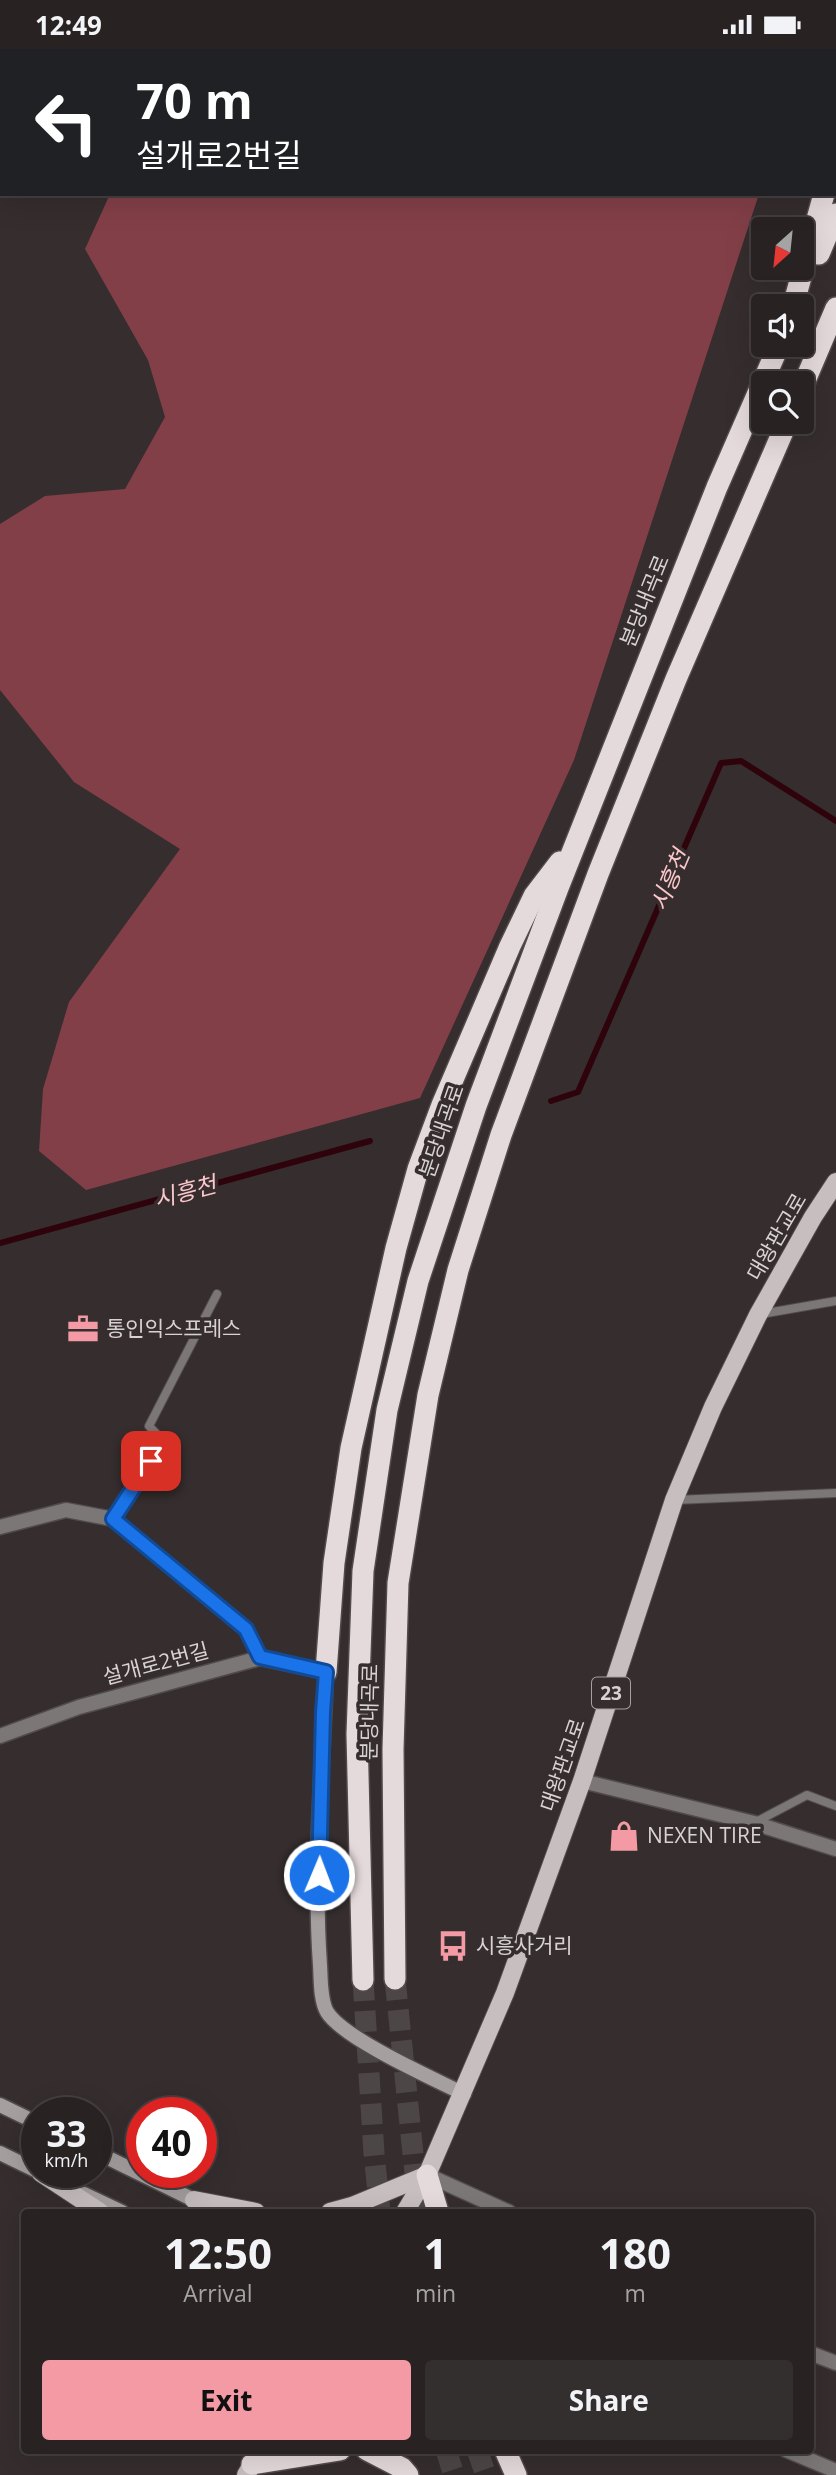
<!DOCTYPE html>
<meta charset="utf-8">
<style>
body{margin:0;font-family:"Open Sans","Noto Sans KR",sans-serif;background:#342f2f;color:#f1f3f6;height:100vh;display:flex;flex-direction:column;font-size:26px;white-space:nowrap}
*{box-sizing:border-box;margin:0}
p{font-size:23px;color:#a5a4a5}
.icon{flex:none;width:38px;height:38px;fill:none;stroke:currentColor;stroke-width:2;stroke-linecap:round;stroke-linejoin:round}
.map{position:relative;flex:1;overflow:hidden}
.drawer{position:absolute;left:21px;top:2160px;width:793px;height:245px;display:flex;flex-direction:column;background:#282222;border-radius:7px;box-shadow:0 7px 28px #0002,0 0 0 2px #443f40}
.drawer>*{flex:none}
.banner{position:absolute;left:0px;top:0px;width:836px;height:147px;box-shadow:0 7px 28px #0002,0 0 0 2px #443f40;background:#202124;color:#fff;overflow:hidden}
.needle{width:46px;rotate:207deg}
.buttons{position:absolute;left:751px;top:168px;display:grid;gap:14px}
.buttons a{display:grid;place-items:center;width:63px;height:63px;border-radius:7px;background:#282222;box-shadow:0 7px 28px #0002,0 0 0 2px #443f40;font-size:35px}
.speed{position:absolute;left:21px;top:2048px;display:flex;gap:14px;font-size:35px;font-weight:700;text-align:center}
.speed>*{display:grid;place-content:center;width:91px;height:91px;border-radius:50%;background:#282222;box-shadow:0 7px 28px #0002,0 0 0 2px #443f40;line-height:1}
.speed small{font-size:18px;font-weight:400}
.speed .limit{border:10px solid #d22;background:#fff;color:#111}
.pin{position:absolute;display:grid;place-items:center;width:60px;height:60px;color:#fff;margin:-30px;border-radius:14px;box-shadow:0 4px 10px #0006}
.me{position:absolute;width:77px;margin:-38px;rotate:1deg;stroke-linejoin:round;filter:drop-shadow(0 0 5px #0008)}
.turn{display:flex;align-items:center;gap:24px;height:147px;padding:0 21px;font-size:32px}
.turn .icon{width:91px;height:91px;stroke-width:2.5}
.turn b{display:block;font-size:49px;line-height:60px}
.eta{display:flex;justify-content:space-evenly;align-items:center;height:119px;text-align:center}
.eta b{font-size:42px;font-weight:700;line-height:49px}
.cta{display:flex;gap:14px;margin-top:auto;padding:14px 21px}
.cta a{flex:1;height:80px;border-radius:7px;background:#f49aa4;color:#111;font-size:28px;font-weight:700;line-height:80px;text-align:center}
.cta a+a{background:#342f2f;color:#f1f3f6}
.status{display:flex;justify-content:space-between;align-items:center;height:49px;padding:0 35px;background:#282222;direction:ltr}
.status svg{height:19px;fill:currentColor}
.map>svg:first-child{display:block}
.green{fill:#833f48}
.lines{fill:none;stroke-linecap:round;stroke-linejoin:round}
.stream{stroke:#2e030c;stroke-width:6}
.highway-tunnel{stroke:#4d4647;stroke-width:21;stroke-dasharray:21 10;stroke-linecap:butt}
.lane-casing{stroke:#524b4c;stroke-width:10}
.street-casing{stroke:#524b4c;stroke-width:17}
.secondary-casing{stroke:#524b4c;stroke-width:17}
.primary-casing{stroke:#524b4c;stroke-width:20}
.highway-casing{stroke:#524b4c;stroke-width:24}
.lane{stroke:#7b7777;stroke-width:8}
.street{stroke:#7b7777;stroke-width:14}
.secondary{stroke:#a69fa0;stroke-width:14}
.primary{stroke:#c7bebf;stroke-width:18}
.highway{stroke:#e5dadb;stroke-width:21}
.route-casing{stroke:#114b97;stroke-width:18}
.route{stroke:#1a73e8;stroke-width:12}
.labels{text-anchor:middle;stroke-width:7;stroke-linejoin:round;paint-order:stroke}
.shield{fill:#352d2e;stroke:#a7a1a2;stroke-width:2}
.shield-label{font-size:19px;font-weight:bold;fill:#d8d3d3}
.street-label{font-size:21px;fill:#d8d3d3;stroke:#352d2e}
.poi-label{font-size:21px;fill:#d8d3d3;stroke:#352d2e;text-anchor:start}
.water-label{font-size:23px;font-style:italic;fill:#fbc7cb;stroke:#352d2e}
</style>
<div class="status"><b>12:49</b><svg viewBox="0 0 49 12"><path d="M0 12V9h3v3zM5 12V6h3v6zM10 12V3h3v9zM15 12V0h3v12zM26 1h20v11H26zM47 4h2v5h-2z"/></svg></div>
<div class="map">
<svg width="836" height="2426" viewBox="0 0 836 2426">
<rect width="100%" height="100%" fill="#352d2e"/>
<g class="green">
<polygon points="0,0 763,0 763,2 2,2"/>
<polygon points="110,145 759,145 574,711 420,1049 86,1141 39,1102 43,1040 69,953 180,800 74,733 0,641 0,475 45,447 125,440 165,368 148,311 85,200"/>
</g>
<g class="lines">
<g class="stream">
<polyline points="551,1052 578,1043 721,714 741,712 836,772"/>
<polyline points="0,1194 370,1092"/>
</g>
<g class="highway-tunnel">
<polyline points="395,1930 419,2163"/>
<polyline points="363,1931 374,2104 380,2163"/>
<polyline points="446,2401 454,2426"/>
<polyline points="477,2401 486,2426"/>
</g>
<defs>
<g id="lane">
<polyline points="761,1265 836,1252"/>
<polyline points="675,1451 836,1444"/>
<polyline points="113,1470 164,1393 149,1377 217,1245"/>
<polyline points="754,1774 807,1746 836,1757"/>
</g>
<g id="street">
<polyline points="0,1478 66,1461 113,1470 246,1580 260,1609"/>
<polyline points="0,1687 79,1658 260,1609 326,1623"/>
<polyline points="582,1732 754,1774 836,1800"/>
<polyline points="427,2126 509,2163"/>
<polyline points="810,2304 836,2314"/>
<polyline points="786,2401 836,2422"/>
</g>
<g id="secondary">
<path d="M 326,1623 C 323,1720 313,1819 320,1916 C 321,1930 320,1951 327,1963 C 344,1990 432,2029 464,2045"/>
<polyline points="0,2056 37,2074"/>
<polyline points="96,2103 202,2155"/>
<polyline points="0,2104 37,2122"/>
<polyline points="84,2145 122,2163"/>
</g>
<g id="primary">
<polyline points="41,2124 100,2163"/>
<polyline points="194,2151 256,2163"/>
<polyline points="330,2163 352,2157 427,2126"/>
<polyline points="405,2163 427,2126 505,1944 582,1732 674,1451 713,1358 758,1266 813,1168 836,1133"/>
<polyline points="246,2426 261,2401"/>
</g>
<g id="highway">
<polyline points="835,107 836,103"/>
<polyline points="819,205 836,165"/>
<polyline points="793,257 824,145"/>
<polyline points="802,339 836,259"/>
<polyline points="326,1623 334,1514 351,1399 396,1199 418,1120 442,1056 510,897 534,847 560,813"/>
<polyline points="395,1930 393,1700 398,1534 428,1346 458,1221 501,1086 598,825 676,630 787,373"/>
<polyline points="363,1931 357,1685 363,1522 387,1361 418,1232 476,1057 558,839 717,438 779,296"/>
<polyline points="427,2126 438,2163"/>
<polyline points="367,2401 402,2419 408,2426"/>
<polyline points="505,2401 516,2426"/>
<polyline points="252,2415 340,2401"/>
</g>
</defs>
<use href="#lane" class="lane-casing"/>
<use href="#street" class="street-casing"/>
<use href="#secondary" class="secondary-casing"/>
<use href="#primary" class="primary-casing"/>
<use href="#highway" class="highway-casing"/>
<use href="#lane" class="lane"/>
<use href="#street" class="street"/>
<use href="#secondary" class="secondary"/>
<use href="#primary" class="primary"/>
<use href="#highway" class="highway"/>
</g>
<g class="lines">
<defs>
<polyline id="route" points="151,1412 113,1470 246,1580 260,1608 326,1623 323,1663 319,1826"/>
</defs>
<use href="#route" class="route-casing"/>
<use href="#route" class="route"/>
</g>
<defs>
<symbol id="office-bare" viewBox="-9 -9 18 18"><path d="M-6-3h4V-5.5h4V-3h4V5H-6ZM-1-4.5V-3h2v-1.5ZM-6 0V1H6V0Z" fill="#f49aa4" stroke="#352d2e" stroke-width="2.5" paint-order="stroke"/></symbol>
<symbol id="shop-bare" viewBox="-9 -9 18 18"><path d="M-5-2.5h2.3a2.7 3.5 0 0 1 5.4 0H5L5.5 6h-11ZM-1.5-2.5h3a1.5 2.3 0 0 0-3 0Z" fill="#f49aa4" stroke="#352d2e" stroke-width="2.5" paint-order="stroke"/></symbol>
<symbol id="bus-bare" viewBox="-9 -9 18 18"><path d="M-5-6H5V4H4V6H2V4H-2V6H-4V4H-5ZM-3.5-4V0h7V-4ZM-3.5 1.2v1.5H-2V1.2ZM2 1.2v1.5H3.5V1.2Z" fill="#f49aa4" stroke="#352d2e" stroke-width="2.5" paint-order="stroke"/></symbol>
</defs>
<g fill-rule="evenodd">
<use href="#office-bare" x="61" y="1258" width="44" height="44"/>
<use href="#shop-bare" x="602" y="1765" width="44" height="44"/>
<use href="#bus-bare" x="431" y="1875" width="44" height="44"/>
</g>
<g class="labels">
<rect class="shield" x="592" y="1628.5" width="38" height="31" rx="5"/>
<g class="shield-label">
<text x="611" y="1651">23</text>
</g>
<g class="street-label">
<text transform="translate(645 552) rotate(-68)" y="7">분당내곡로</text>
<text transform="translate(442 1082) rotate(-71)" y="7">분당내곡로</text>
<text transform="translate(777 1188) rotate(-60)" y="7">대왕판교로</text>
<text transform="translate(156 1615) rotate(-15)" y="7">설개로2번길</text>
<text transform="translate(370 1663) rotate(-89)" y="7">분당내곡로</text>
<text transform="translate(563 1716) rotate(-71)" y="7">대왕판교로</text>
</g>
<g class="poi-label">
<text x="106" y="1287">통인익스프레스</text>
<text x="647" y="1794">NEXEN TIRE</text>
<text x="476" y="1904">시흥사거리</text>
</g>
<g class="water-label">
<text transform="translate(670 831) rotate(-67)" y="8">시흥천</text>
<text transform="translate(185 1143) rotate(-15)" y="8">시흥천</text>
</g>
</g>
</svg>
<div class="buttons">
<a><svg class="needle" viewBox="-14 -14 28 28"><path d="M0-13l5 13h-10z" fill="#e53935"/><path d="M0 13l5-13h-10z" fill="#a5a4a5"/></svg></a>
<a><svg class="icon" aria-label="sound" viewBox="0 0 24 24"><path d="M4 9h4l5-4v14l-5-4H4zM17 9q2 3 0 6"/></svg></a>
<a><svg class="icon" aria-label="search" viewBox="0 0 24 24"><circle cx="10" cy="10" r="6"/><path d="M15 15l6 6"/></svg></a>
</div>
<div class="speed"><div>33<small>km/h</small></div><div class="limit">40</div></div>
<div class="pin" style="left:151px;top:1412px;background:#d93025"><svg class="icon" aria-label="arrive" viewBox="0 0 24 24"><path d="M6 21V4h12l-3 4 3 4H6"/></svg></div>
<svg class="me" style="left:319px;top:1826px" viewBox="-20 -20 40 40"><circle r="17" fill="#1a73e8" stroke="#fff" stroke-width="3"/><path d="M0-11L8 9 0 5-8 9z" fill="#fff"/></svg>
<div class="banner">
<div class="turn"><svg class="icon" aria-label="left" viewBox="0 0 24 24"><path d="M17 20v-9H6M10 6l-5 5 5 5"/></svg><div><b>70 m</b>설개로2번길</div></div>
</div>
<section class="drawer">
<div class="eta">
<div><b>12:50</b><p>Arrival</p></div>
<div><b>1</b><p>min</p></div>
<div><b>180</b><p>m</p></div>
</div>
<div class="cta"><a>Exit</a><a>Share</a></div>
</section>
</div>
